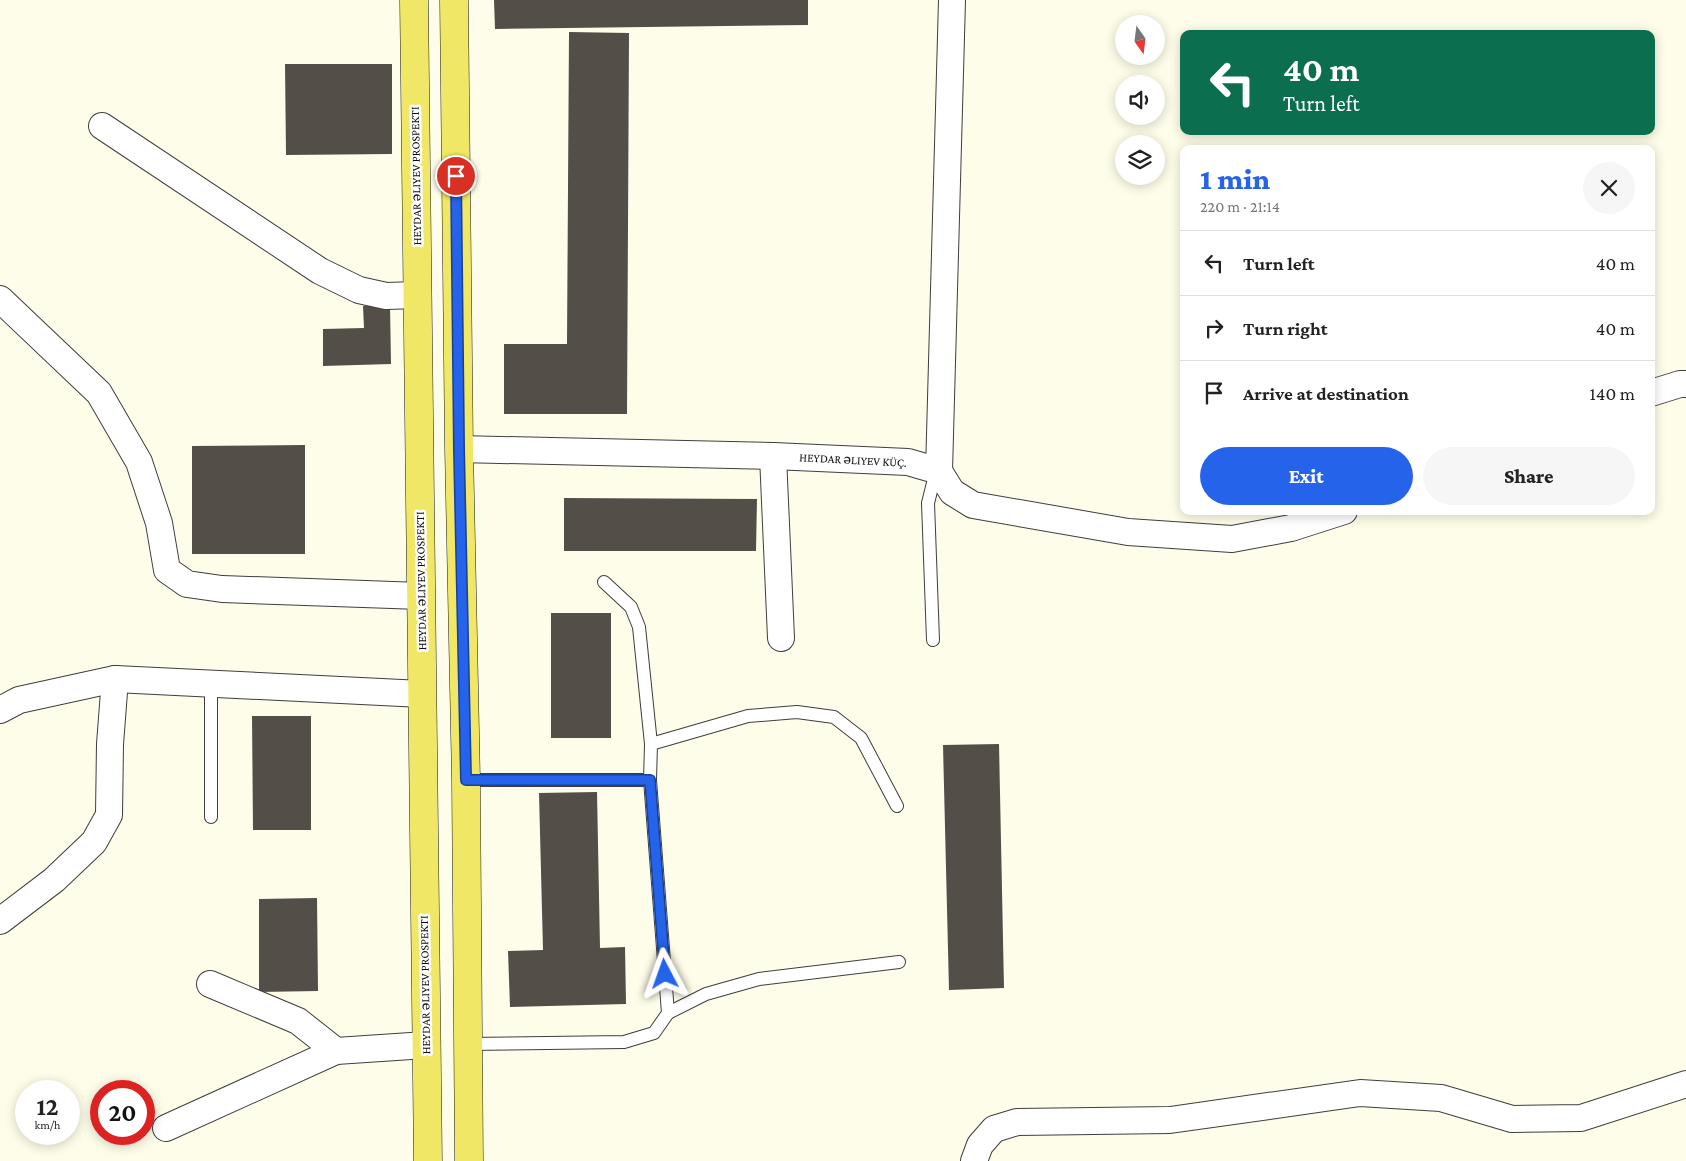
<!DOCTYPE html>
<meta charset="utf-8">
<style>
body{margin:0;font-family:"Crimson Pro",serif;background:#f6f6f6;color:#222;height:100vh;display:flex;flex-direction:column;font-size:19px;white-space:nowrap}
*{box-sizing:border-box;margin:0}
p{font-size:16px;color:#767676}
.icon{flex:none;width:28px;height:28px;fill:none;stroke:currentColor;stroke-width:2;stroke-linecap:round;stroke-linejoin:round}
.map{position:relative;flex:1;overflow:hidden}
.sheet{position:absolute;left:1180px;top:145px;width:475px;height:370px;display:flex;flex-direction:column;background:#fff;border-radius:10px;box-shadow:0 2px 12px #0003}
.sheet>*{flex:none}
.banner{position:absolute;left:1180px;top:30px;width:475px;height:105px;border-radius:10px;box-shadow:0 2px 12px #0003;background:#0b6e4f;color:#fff;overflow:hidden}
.needle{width:32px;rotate:166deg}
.buttons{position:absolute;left:1115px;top:15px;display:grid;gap:10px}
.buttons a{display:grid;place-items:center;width:50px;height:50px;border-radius:50%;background:#fff;box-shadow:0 2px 12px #0003;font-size:25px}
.speed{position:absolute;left:15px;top:1080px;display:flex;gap:10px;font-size:25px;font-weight:700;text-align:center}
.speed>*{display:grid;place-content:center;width:65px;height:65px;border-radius:50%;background:#fff;box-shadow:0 2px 12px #0003;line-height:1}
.speed small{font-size:12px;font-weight:400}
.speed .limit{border:8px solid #d22;background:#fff;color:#111}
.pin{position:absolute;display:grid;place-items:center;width:42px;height:42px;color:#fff;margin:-21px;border:2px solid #fff;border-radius:50%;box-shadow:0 1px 5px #0007}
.me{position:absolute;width:55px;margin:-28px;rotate:356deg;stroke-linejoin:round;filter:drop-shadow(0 0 4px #0008)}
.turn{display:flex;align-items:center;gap:18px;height:105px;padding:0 20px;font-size:22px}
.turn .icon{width:65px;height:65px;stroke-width:2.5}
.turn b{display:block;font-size:35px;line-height:42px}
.round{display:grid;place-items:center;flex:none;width:52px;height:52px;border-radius:26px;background:#f6f6f6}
.head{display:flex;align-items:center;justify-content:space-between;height:85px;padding:0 20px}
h1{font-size:30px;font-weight:800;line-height:38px;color:#2563eb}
.cta{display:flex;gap:10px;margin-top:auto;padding:10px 20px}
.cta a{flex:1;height:58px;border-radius:30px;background:#2563eb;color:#fff;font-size:20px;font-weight:800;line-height:58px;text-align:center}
.cta a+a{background:#f6f6f6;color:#222}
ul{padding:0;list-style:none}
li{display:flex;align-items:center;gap:15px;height:65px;padding:0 20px;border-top:1px solid #e0e0e0}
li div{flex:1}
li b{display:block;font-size:19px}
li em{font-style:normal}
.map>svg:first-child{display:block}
.building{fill:#534e48}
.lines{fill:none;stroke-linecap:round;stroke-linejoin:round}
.lane-casing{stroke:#3e3e3e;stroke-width:14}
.street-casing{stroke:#3e3e3e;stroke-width:28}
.primary-casing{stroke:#1c1c1c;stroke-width:29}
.lane{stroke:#fff;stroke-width:12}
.street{stroke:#fff;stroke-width:26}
.primary{stroke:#f1e766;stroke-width:28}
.route-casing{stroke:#184099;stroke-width:12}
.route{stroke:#2563eb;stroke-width:9}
.labels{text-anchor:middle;stroke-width:5;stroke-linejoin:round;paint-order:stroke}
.street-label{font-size:12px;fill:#0b0b0b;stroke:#fff}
</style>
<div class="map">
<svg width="1686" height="1161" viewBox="0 0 1686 1161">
<rect width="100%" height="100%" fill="#fefde9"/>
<g class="building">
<polygon points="494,0 808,0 808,25 495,29"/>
<polygon points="569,32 629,33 627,414 504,414 504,344 567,344"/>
<polygon points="285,64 392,64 392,154 286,155"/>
<polygon points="390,305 391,364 323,366 323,329 364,328 363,306"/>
<polygon points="305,445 305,554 192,554 192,446"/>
<polygon points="564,498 757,499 756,551 564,551"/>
<rect x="551" y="613" width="60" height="125"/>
<polygon points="252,716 311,716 311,830 253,830"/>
<polygon points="999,744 1004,988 949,990 943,745"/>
<polygon points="597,792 600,948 625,947 626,1004 510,1007 508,951 543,950 539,793"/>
<polygon points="317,898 318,991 259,992 259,899"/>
</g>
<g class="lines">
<defs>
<g id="lane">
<polyline points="604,582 631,607 639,627 651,744"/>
<polyline points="933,640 928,503 933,483 939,471"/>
<polyline points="466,780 650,780"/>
<polyline points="211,817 211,684"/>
<polyline points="668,1013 706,994 759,979 899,962"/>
<polyline points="467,1044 624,1042 654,1033 668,1013 650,780 651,744 748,716 797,712 834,717 861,738 897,806"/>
</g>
<g id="street">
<polyline points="102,126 320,271 359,290 386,296 418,295"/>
<polyline points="0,299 99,393 139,462 159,523 167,570 187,584 222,589 421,596"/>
<polyline points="1651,393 1680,384 1686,384"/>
<polyline points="459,449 773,456 908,462 939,471 952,492 973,505 1128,532 1232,539 1291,528 1344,511"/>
<polyline points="773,456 781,638"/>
<polyline points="939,471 952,0"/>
<polyline points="0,710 19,700 115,679 422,694"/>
<polyline points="0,921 54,880 94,842 109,815 110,744 115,679"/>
<polyline points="210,984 298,1021 336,1051"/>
<polyline points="166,1128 336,1051 426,1045"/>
<polyline points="974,1161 980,1145 994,1129 1017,1122 1170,1120 1360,1093 1441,1098 1512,1119 1581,1118 1686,1084"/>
</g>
<g id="primary">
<polyline points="414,0 428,1161"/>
<polyline points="454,0 459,449 466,780 469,1161"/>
</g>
</defs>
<use href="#lane" class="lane-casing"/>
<use href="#street" class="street-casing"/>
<use href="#primary" class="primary-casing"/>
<use href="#lane" class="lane"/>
<use href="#street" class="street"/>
<use href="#primary" class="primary"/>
</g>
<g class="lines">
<defs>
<polyline id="route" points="456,176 459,449 466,780 650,780 665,974"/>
</defs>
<use href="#route" class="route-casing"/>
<use href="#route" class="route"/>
</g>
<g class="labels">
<g class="street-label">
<text transform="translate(416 176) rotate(-91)" y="4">HEYDAR ƏLIYEV PROSPEKTI</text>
<text transform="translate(853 460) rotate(3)" y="4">HEYDAR ƏLIYEV KÜÇ.</text>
<text transform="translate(421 581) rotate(-91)" y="4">HEYDAR ƏLIYEV PROSPEKTI</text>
<text transform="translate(425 985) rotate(-91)" y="4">HEYDAR ƏLIYEV PROSPEKTI</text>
</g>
</g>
</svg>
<div class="buttons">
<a><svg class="needle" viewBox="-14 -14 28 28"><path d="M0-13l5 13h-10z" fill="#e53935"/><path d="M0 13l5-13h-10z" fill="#767676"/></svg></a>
<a><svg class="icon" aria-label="sound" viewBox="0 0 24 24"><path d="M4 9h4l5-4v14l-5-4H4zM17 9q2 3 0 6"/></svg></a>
<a><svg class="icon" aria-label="layers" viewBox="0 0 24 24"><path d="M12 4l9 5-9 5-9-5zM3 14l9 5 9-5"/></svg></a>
</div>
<div class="speed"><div>12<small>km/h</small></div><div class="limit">20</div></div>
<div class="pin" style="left:456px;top:176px;background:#d93025"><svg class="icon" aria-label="arrive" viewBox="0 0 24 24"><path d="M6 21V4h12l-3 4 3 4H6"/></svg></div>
<svg class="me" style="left:665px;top:974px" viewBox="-20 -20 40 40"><path d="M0-17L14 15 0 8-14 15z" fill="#2563eb" stroke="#fff" stroke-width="4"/></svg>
<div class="banner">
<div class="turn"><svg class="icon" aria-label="left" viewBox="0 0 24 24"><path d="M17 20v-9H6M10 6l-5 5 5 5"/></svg><div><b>40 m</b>Turn left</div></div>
</div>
<section class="sheet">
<div class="head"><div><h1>1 min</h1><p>220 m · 21:14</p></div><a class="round"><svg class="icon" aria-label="close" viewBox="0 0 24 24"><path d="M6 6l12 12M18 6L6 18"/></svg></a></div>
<ul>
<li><svg class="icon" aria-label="left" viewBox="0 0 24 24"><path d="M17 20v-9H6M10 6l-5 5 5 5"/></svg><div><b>Turn left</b></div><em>40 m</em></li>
<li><svg class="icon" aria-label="right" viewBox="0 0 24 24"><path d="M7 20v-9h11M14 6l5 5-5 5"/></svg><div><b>Turn right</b></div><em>40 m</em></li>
<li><svg class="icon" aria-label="arrive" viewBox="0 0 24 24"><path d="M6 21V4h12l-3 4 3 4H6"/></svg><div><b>Arrive at destination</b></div><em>140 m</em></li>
</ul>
<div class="cta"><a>Exit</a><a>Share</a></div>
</section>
</div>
